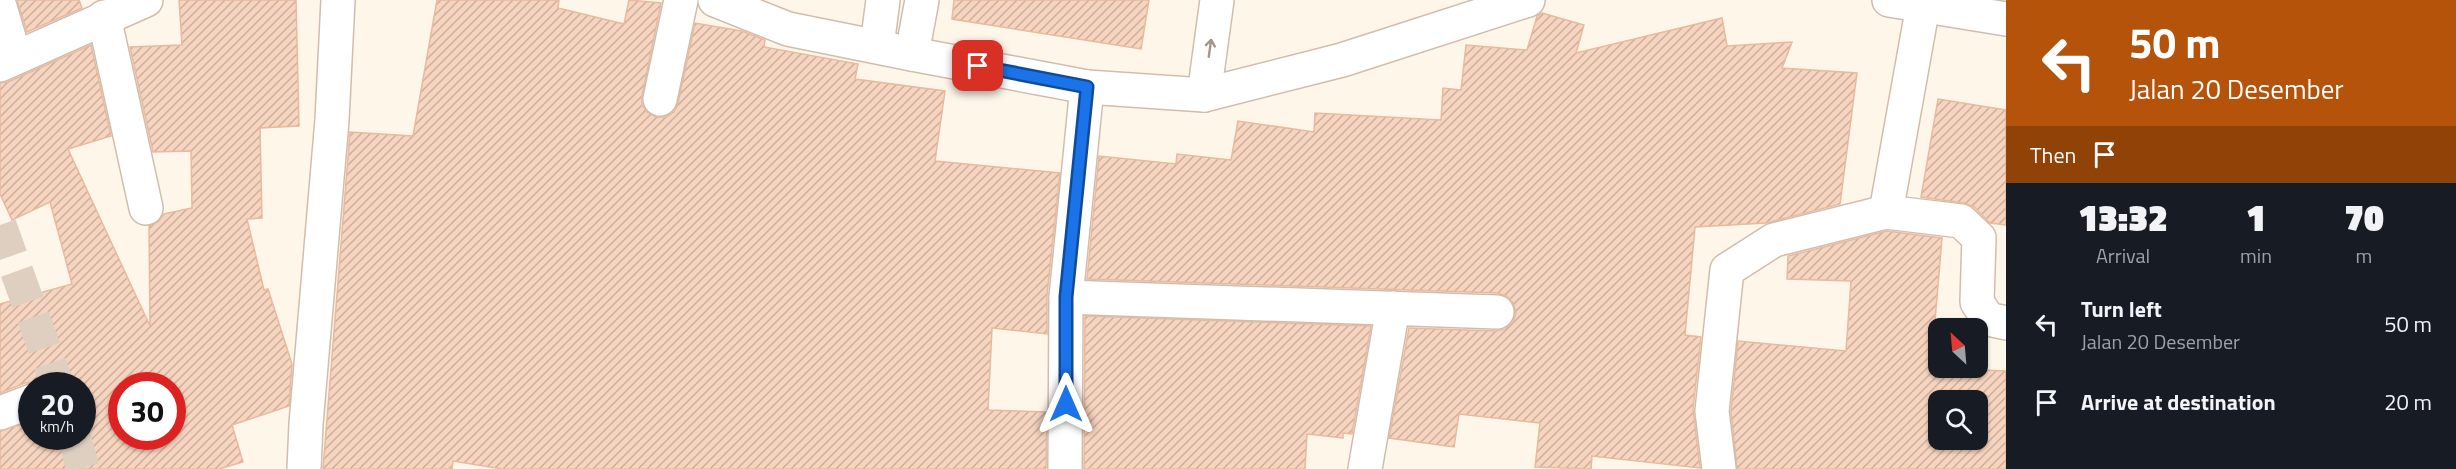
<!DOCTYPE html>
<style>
body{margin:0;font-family:"Titillium Web",sans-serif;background:#242831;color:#f1f3f6;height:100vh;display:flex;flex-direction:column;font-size:22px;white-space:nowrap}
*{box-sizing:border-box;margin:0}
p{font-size:20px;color:#9ea1a6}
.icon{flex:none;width:33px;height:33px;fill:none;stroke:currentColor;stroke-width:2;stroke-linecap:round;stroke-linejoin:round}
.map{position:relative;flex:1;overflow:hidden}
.side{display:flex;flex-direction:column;background:#171b24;width:450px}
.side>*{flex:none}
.guide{background:#b45309;color:#fff;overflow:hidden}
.needle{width:39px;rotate:334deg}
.tools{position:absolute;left:1928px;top:318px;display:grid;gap:12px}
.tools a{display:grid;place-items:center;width:60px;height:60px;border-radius:12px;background:#171b24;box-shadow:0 2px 4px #0004;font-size:30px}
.speed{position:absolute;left:18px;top:372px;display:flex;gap:12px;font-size:30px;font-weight:700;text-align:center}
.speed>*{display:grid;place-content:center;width:78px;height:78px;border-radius:50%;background:#171b24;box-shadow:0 2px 4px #0004;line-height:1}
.speed small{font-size:15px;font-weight:400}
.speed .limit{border:9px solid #d22;background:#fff;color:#111}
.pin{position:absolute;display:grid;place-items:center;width:51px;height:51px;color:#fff;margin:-26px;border-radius:12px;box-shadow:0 3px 9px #0006}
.me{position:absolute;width:66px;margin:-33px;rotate:0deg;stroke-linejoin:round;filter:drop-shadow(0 0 4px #0008)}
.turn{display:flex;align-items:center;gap:21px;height:126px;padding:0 24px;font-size:27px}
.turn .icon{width:78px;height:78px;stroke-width:2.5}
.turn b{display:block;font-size:42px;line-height:51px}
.then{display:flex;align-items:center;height:57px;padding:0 24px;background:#0003;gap:12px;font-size:22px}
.eta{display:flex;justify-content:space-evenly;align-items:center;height:102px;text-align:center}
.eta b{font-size:36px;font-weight:800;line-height:42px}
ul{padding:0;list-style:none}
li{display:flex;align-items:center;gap:18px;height:78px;padding:0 24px}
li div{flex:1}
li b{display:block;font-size:22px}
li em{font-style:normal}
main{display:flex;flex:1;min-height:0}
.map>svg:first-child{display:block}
.building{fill:url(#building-hatch);stroke:#eab99e;stroke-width:1.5;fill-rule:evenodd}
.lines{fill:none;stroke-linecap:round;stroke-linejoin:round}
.minor-tunnel{stroke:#decfc1;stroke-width:33;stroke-dasharray:33 16;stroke-linecap:butt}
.minor-casing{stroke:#d2bdad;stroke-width:36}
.minor{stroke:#fff;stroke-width:33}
.oneway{stroke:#aa9489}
.route-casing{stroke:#114b97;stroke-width:15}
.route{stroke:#1a73e8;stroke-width:10}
</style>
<main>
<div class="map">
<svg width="2006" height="469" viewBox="0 0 2006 469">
<defs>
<pattern id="building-hatch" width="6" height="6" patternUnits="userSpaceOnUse" patternTransform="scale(1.5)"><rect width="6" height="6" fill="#f6d4bf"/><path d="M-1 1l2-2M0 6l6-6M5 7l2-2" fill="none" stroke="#ccaf9d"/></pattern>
</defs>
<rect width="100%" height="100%" fill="#fef6e9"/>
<g class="building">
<polygon points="17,0 79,0 82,8 27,32"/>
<path d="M 179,0 L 296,0 L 299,126 L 260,128 L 262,218 L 247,219 L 264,290 L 268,289 L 292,364 L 289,406 L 232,425 L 243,462 L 219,469 L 0,469 L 0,431 L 32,421 L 32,436 L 82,436 L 82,386 L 42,386 L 34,382 L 25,383 L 0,393 L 0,304 L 72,284 L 50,202 L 12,220 L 0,194 L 0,83 L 8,82 L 91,45 L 111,136 L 68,149 L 150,326 L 149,226 L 158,222 L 164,214 L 192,208 L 191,151 L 153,152 L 130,47 L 182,45 ZM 122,386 L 172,386 L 172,436 L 122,436 Z"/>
<polygon points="437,0 559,0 558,8 624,24 629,0 661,3 642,96 642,105 647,112 656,117 666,117 674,112 678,103 695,23 742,31 765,40 764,47 858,64 855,79 945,91 935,161 1060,173 1047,295 1047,334 992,328 988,410 1047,412 1046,469 502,469 453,461 452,469 323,469 350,132 413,136"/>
<polygon points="954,0 1149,0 1141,49 952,19"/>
<polygon points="1542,13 1584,25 1576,53 1722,18 1727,46 1792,42 1782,68 1857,73 1840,204 1766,223 1695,227 1685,335 1701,337 1693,409 1700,468 1592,456 1591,469 1535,467 1540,423 1459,414 1454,447 1389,438 1409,328 1496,331 1505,329 1513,322 1516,313 1513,303 1506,296 1498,293 1087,279 1099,156 1176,164 1177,154 1231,160 1238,121 1314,132 1315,113 1441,120 1443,88 1461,90 1466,45 1527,50 1537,16"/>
<polygon points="1938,99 2006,110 2006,225 1990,223 1974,207 1964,203 1921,197"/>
<path d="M 1887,231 L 1942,238 L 1933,345 L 1938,345 L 1938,368 L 2006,371 L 2006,469 L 1737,469 L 1731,411 L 1738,341 L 1846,351 L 1851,281 L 1787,279 L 1788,256 ZM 1938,400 L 1977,400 L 1977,440 L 1938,440 Z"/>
<polygon points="1085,316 1371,326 1352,434 1343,433 1343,438 1307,434 1305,469 1084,469"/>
</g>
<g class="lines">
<g class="minor-tunnel">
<polyline points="0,225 58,386"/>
<polyline points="74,436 83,469"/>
</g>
<defs>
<g id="minor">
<polyline points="715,0 788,29 912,54 1087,87 1204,95 1342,60 1528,0"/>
<polyline points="1889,0 2006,19"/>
<polyline points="0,7 15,58"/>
<polyline points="104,17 146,208"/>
<polyline points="877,46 883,0"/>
<polyline points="912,54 922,0"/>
<polyline points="0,65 146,0"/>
<polyline points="1204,95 1217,0"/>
<polyline points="660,99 681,0"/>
<polyline points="1886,212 1924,0"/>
<polyline points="1066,297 1497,312"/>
<polyline points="0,413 32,401"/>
<polyline points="304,469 306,424 332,120 338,0"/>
<polyline points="1065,469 1066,297 1087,87"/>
<polyline points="1365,469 1393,308"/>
<polyline points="1719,469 1712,411 1727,270 1774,240 1886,212 1961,221 1979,238 1977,302 1988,319 2006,323"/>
</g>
</defs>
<use href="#minor" class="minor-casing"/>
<use href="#minor" class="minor"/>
</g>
<defs><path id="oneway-shaft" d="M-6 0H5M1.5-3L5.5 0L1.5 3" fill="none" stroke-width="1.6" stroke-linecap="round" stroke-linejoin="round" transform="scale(1.5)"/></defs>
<use class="oneway" href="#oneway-shaft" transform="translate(1210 48) rotate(-82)"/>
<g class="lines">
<defs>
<polyline id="route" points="978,66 1087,87 1066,297 1066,404"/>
</defs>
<use href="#route" class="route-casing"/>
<use href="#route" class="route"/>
</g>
</svg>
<div class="tools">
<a><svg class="needle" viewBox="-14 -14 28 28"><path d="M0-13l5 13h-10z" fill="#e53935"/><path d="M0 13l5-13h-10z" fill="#9ea1a6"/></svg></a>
<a><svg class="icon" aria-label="search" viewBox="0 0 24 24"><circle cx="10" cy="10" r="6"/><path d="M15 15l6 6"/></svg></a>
</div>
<div class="speed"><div>20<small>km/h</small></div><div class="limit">30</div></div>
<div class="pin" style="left:978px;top:66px;background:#d93025"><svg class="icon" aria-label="arrive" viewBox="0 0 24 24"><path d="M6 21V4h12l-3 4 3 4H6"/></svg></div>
<svg class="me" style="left:1066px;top:404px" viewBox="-20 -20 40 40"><path d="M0-17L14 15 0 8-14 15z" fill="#1a73e8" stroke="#fff" stroke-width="4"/></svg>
</div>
<section class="side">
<div class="guide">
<div class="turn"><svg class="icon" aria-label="left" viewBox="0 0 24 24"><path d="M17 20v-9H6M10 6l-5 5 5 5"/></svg><div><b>50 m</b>Jalan 20 Desember</div></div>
<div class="then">Then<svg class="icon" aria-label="arrive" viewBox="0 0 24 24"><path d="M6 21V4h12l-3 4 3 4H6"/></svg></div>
</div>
<div class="eta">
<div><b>13:32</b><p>Arrival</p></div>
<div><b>1</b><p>min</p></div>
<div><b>70</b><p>m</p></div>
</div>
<ul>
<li><svg class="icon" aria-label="left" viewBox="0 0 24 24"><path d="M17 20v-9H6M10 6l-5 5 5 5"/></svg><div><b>Turn left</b><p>Jalan 20 Desember</p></div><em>50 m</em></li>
<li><svg class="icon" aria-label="arrive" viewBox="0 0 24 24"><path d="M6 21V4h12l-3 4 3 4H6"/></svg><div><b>Arrive at destination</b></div><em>20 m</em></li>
</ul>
</section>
</main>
